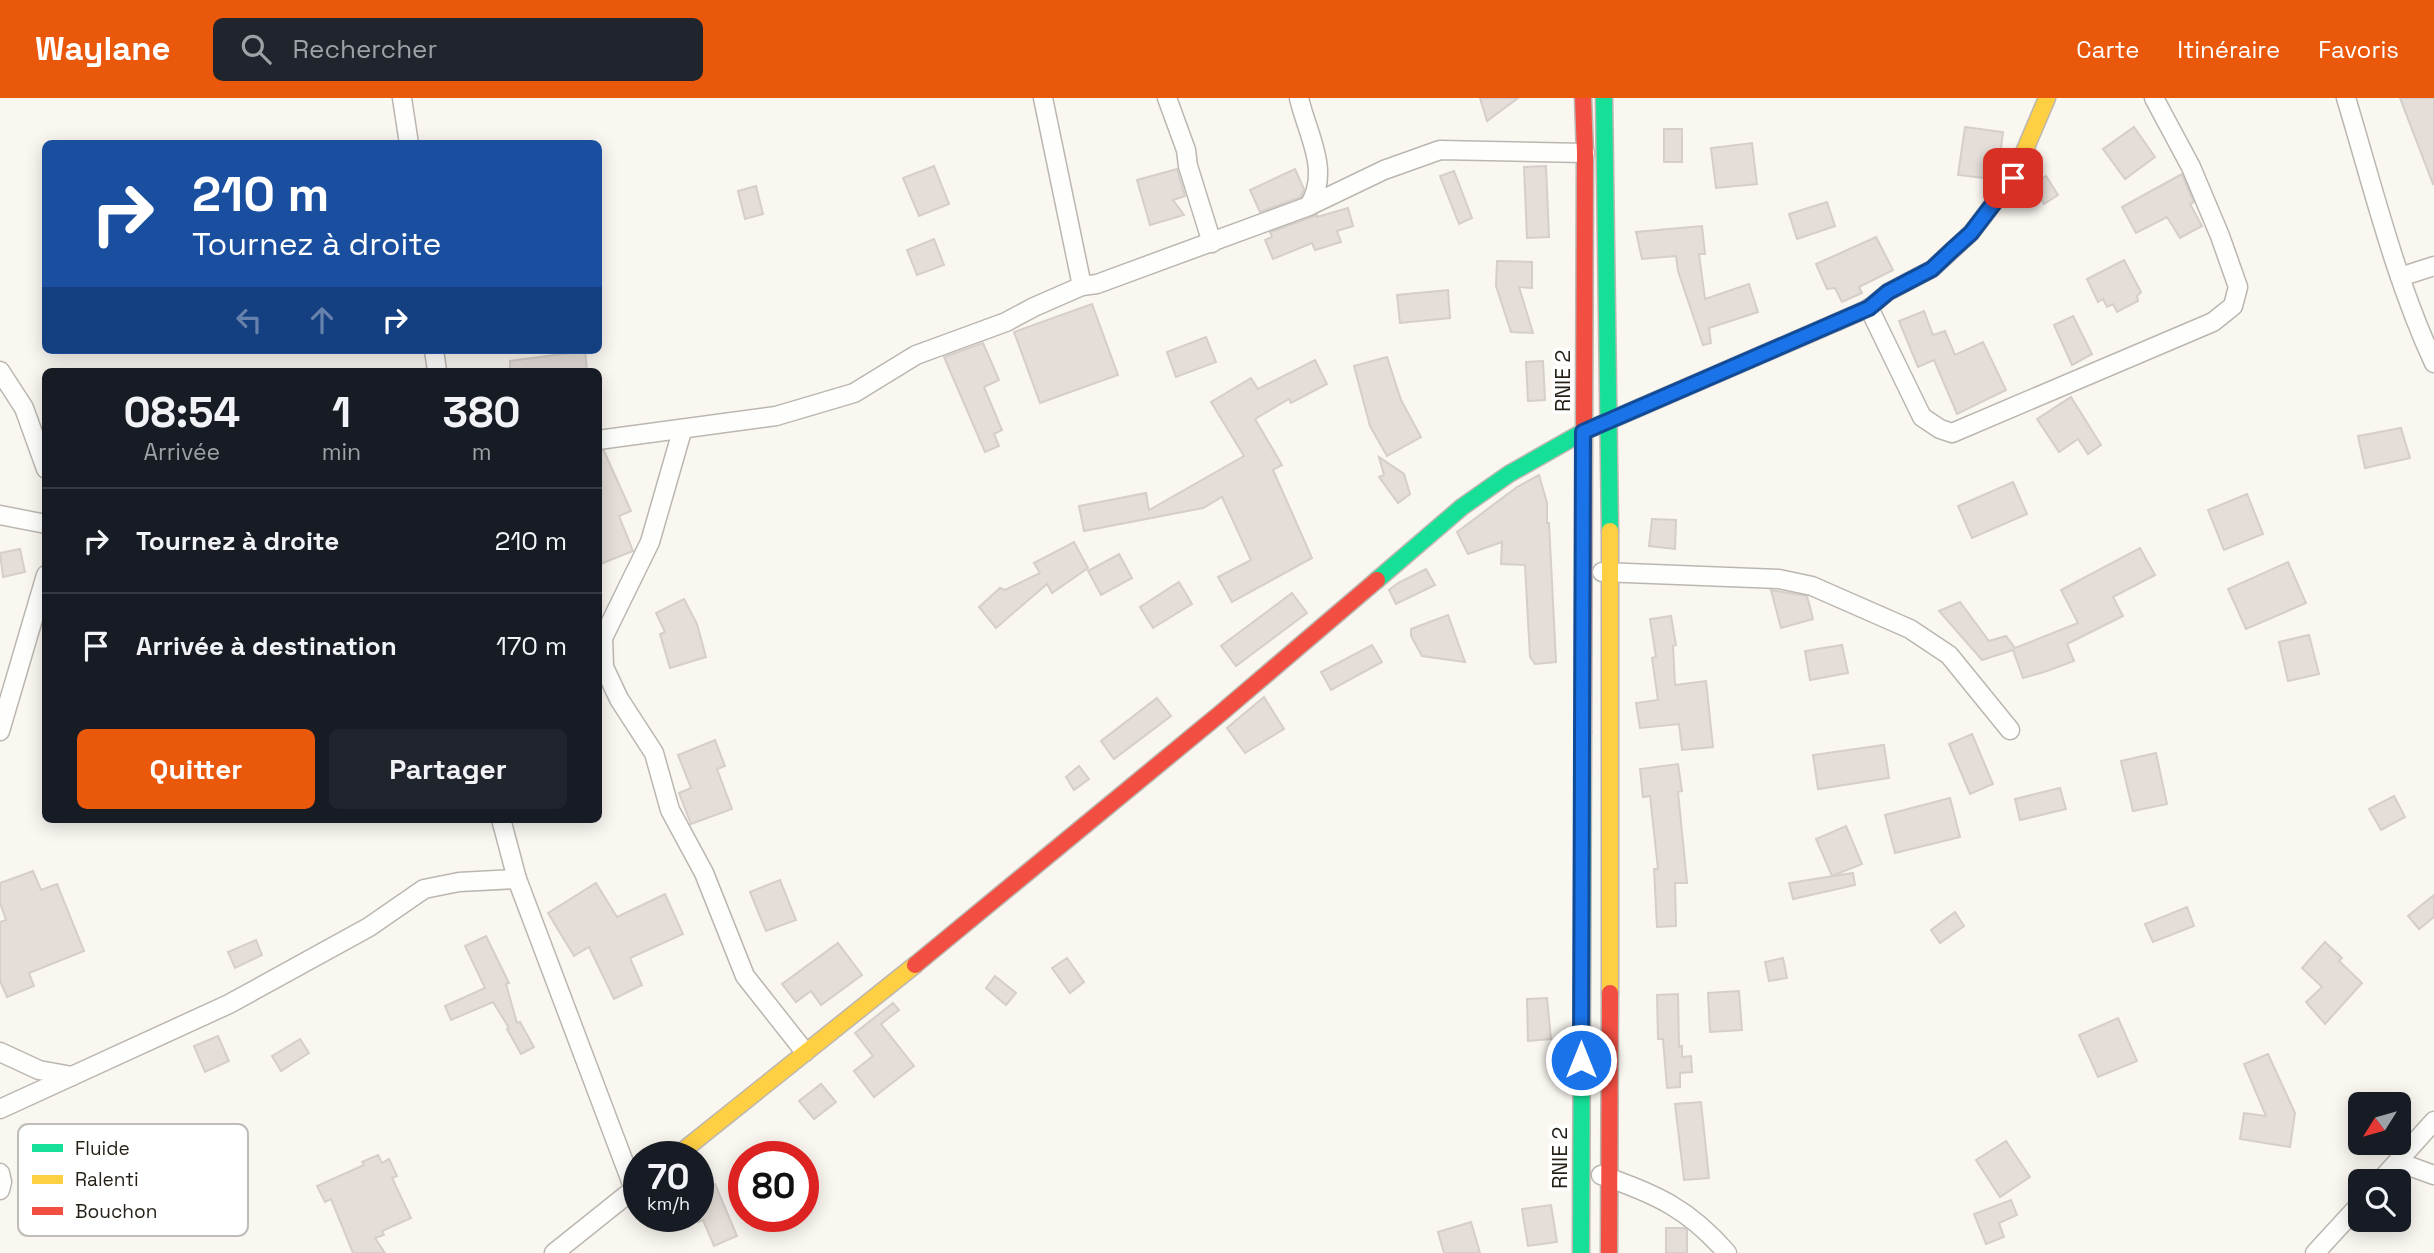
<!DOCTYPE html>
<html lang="fr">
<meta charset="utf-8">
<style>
body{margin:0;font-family:"Space Grotesk",sans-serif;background:#20242c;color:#f1f3f6;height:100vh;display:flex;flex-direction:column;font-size:26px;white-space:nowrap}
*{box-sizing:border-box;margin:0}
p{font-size:23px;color:#9ea1a6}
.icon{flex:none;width:38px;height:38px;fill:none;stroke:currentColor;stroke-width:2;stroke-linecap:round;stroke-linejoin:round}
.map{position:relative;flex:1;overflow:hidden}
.drawer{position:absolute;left:42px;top:270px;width:560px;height:455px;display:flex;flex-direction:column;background:#171b24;border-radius:10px;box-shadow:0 4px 18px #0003}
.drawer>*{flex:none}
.top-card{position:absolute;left:42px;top:42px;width:560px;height:214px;border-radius:10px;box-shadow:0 4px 18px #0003;background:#1a4fa0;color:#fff;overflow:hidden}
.needle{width:46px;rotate:233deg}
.tools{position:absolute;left:2348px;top:994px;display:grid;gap:14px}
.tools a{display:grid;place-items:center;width:63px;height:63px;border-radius:10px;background:#171b24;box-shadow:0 4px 18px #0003;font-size:35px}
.speed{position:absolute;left:623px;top:1043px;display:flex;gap:14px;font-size:35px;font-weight:700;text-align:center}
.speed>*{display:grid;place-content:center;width:91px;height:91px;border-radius:50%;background:#171b24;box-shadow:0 4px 18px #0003;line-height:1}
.speed small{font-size:18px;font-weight:400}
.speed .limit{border:10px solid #d22;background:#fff;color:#111}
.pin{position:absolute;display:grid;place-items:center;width:60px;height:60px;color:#fff;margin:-30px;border-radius:14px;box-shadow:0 4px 10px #0006}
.me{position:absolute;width:77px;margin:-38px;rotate:0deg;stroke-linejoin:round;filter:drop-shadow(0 0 5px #0008)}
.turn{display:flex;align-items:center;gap:24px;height:147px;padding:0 35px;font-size:32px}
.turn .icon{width:91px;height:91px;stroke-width:2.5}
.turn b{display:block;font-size:49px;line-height:60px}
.lanes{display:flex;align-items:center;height:66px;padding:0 35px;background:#0003;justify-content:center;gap:35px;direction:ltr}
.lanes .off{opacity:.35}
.eta{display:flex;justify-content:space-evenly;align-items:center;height:119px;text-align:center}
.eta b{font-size:42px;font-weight:700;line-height:49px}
.button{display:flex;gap:14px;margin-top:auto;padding:14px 35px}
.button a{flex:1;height:80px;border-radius:10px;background:#ea580c;color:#fff;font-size:28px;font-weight:700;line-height:80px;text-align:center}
.button a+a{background:#20242c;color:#f1f3f6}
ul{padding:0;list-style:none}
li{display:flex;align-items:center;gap:21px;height:105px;padding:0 35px;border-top:2px solid #363941}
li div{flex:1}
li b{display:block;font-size:26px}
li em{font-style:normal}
header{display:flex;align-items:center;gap:42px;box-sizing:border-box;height:98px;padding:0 35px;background:#ea580c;color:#fff}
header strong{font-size:33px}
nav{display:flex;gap:38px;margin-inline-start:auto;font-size:24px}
.search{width:490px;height:63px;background:#20242c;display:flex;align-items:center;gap:18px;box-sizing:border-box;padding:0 24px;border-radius:10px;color:#9ea1a6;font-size:26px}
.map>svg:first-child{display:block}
.building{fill:#e4ddd8;stroke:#d5ceca;stroke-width:2}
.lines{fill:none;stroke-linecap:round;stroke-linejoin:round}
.street-casing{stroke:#bbb7b0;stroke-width:21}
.fast-casing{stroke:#bbb7b0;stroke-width:19}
.slow-casing{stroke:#bbb7b0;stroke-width:19}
.jam-casing{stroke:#bbb7b0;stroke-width:19}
.street{stroke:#fefefd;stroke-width:18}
.fast{stroke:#16e098;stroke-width:16}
.slow{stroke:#ffcf43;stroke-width:16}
.jam{stroke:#f24e42;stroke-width:16}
.route-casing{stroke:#114b97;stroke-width:18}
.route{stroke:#1a73e8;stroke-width:12}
.labels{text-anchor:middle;stroke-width:7;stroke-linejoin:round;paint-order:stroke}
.street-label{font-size:21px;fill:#251f16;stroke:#fff}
.key{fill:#fff;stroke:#bebcb9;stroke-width:2}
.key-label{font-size:19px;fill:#251f16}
</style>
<header>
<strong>Waylane</strong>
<div class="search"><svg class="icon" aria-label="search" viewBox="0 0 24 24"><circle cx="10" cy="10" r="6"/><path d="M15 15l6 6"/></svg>Rechercher</div>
<nav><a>Carte</a><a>Itinéraire</a><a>Favoris</a></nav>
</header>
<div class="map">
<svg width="2434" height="1155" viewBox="0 0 2434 1155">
<rect width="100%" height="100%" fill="#faf6f0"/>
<g class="building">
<polygon points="1480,0 1518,0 1487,23"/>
<polygon points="2400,0 2434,0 2434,85 2433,86"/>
<polygon points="1965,29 2003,34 1998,74 1992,81 1958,77"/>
<polygon points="2134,29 2155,59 2125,81 2103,51"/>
<rect x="1664" y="31" width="18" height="33"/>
<polygon points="1752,45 1757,86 1716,90 1711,50"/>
<polygon points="934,68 949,106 919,118 903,80"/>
<polygon points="1546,68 1549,139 1527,140 1524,69"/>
<polygon points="1177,71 1185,98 1173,102 1184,117 1150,127 1137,82"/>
<polygon points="1295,71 1304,91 1301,99 1260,114 1250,92"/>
<polygon points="1454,73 1472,120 1459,126 1440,78"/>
<polygon points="2182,76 2194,104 2190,106 2202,128 2180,140 2167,119 2136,135 2122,109"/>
<polygon points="2046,78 2058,97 2044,106 2031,87"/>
<polygon points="756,88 763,116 745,121 738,93"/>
<polygon points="1827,104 1835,128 1797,141 1789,116"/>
<polygon points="1348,110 1353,128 1337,133 1341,144 1315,152 1312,145 1273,161 1265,142 1272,139 1270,134 1317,117 1317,119"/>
<polygon points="1702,128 1705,156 1699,156 1705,201 1749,186 1758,214 1709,230 1711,245 1703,247 1678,173 1676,158 1642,161 1636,134"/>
<polygon points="1876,139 1893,172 1859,189 1862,195 1842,204 1835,190 1827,191 1816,166"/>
<polygon points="934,141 944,167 917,177 907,152"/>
<polygon points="2124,162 2141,194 2137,198 2138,203 2117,214 2113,206 2107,209 2103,201 2098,204 2087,181"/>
<polygon points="1497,163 1532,164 1532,190 1519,189 1533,235 1511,234 1496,188"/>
<polygon points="1448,192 1450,220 1400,225 1397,197"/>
<polygon points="1092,206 1118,277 1040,305 1014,234"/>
<polygon points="1924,213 1933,237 1945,233 1955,257 1983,244 2006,292 1957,316 1934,262 1918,269 1899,223"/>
<polygon points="2073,218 2092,256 2072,267 2054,227"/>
<polygon points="1206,239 1216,264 1176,279 1167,254"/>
<polygon points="983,245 999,282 984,289 1002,332 994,336 999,348 985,354 944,259"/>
<polygon points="585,253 587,273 510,273 510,263"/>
<polygon points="1387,259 1401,302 1421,339 1387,358 1370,328 1354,268"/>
<polygon points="1315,262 1327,286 1291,305 1289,301 1255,321 1282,367 1273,372 1312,460 1232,504 1218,479 1251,462 1222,399 1203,410 1084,433 1079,408 1146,395 1149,412 1244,358 1211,304 1251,280 1258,291"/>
<polygon points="1543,263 1545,302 1528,303 1526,264"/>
<polygon points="2071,299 2101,347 2088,356 2078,341 2059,354 2037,321"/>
<polygon points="2401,330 2410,360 2365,370 2358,338"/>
<polygon points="598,353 604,353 631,413 619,418 633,453 598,467"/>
<polygon points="1379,359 1404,376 1410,396 1398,405 1379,379 1384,377"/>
<polygon points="1539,377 1547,405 1547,425 1549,425 1556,564 1535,566 1530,559 1525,467 1501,466 1502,444 1468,456 1457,434 1517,389"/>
<polygon points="2013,384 2027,416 1972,440 1958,408"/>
<polygon points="2247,396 2263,436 2224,452 2208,412"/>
<polygon points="1652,421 1676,422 1675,451 1649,448"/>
<polygon points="1074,444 1088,470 1052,495 1047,486 996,530 979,509 1000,490 1005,492 1040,475 1034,465"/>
<polygon points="2140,450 2155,477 2113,499 2123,518 2067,546 2074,563 2047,573 2023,580 2013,552 1982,562 1939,513 1960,504 1989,543 2006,538 2015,550 2078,525 2061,492"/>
<polygon points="20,451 25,474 3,479 0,455"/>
<polygon points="1119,456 1132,480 1101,497 1088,473"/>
<polygon points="2288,464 2306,505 2246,531 2228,491"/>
<polygon points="1426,471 1435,487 1396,506 1389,492 1398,485"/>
<polygon points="1179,484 1192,506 1153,530 1140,509"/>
<polygon points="1771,492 1807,498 1813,521 1781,530"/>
<polygon points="1292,495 1307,515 1236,568 1221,548"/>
<polygon points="684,501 697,526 706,559 670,570 660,536 665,534 656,515"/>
<polygon points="1448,517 1465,564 1422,558 1411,538 1411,531"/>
<polygon points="1671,518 1676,547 1673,548 1675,587 1706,583 1713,649 1682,652 1679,626 1640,630 1636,605 1658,602 1652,560 1656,559 1650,521"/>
<polygon points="2309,537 2319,576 2288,583 2279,544"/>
<polygon points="1372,547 1382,564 1331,592 1321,574"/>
<polygon points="1842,547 1848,575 1810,582 1805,553"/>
<polygon points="1264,599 1284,631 1245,655 1227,630"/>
<polygon points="1157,600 1171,618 1114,661 1101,643"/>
<polygon points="1972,636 1993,686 1970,696 1949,646"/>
<polygon points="715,642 725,668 717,671 732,711 691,726 679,695 691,690 678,657"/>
<polygon points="1884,647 1889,680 1818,691 1813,657"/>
<polygon points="2156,655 2167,706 2133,713 2121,663"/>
<polygon points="1678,666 1682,693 1678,694 1687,785 1675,785 1676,828 1657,829 1654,771 1658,771 1650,698 1643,699 1640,671"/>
<polygon points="1079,668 1089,681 1074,692 1066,679"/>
<polygon points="2060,690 2066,711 2020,722 2015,701"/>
<polygon points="2394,698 2405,719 2381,732 2369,711"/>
<polygon points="1950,700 1960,739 1895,755 1885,717"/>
<polygon points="1846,728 1862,766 1832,778 1816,741"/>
<polygon points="33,773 41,792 57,786 84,853 29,875 34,888 7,899 0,883 0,824 6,822 0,805 0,785"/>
<polygon points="1853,775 1855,787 1793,801 1789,785"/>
<polygon points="780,782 796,822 766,833 750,794"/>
<polygon points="596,785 617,819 665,796 683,836 630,860 642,887 614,901 589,849 574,858 548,815"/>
<polygon points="2434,797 2434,819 2419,831 2408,818"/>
<polygon points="2187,809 2194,828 2153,844 2145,826"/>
<polygon points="1955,814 1964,828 1940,845 1931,832"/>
<polygon points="486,838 509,885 506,886 517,925 520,924 534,949 521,956 507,931 509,930 493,904 451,922 445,908 485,890 465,848"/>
<polygon points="256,842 262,857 235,870 228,854"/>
<polygon points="2325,844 2342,860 2339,863 2362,885 2325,926 2306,904 2322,889 2302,870"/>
<polygon points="838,845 862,877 821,907 811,893 796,904 782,886"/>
<polygon points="1067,860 1084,884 1070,895 1052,870"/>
<polygon points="1783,860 1787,880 1769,883 1765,864"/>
<polygon points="995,878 1016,895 1006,907 986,890"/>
<polygon points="1739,893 1742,932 1710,934 1708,895"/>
<polygon points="1678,896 1679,949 1682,948 1682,959 1691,958 1692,974 1680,975 1680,989 1667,990 1663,941 1658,941 1657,897"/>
<polygon points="1547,900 1551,941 1528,943 1527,901"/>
<polygon points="893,905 899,912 881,926 914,968 874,999 854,973 873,958 855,935"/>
<polygon points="2118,920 2137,963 2098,979 2079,937"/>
<polygon points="218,938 229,963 205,974 194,948"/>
<polygon points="300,941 309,955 281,973 272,958"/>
<polygon points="2268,956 2295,1015 2290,1049 2240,1041 2244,1015 2266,1018 2244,966"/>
<polygon points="821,986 836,1004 814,1021 799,1003"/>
<polygon points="1701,1004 1709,1080 1684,1082 1675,1006"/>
<polygon points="2006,1043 2030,1079 2000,1099 1976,1062"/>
<polygon points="378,1057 382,1065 389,1061 397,1078 392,1080 411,1120 382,1133 384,1137 375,1140 385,1155 353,1155 331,1101 325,1104 317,1088 364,1067 362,1064"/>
<polygon points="715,1086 737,1138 714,1148 703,1122 698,1124 698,1093"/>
<polygon points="2011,1102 2017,1117 1999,1125 2004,1139 1986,1146 1974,1116"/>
<polygon points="1551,1107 1557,1144 1528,1148 1522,1111"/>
<polygon points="1471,1124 1480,1155 1444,1155 1438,1134"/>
<polygon points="1666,1130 1684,1130 1687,1132 1687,1155 1666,1155"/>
</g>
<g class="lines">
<defs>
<g id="street">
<polyline points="402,0 409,46"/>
<polyline points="1043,0 1082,188"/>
<polyline points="1167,0 1186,52 1188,68 1212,145"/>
<path d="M 1299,0 C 1307,36 1331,72 1309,108"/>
<path d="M 2346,0 C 2373,89 2395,181 2434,265"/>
<polyline points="2400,179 2434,168"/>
<polyline points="1869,210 1922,319 1940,331 1952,335 2213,224 2233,208 2238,189 2220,138 2191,69 2154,0"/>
<polyline points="434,252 437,273"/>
<polyline points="0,273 24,310 46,371"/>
<polyline points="682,333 650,444 603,540 604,569 619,601 654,655 670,712 704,775 745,878 805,954"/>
<polyline points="598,342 776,318 854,295 916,257 1006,224 1034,209 1082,188 1097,186 1309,108 1384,72 1440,52 1585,55"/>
<polyline points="0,417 46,426"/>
<polyline points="1602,474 1779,481 1812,488 1910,531 1949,557 2010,632"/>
<polyline points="0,633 46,477"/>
<polyline points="501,721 517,781 634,1091"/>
<polyline points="0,954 39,972 72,978"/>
<polyline points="0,1011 229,906 369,829 424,791 459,784 517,781"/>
<polyline points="2398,1064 2434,1077"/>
<polyline points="0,1075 2,1084 0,1092"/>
<path d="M 1601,1077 C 1656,1096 1689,1111 1727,1155"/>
<polyline points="2380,1083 2434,1023"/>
<polyline points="554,1155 639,1087"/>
<polyline points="2315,1155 2361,1105"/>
</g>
<g id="fast">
<polyline points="1604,0 1610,433"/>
<polyline points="1377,482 1462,409 1509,376 1583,334 1837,224"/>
<polyline points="1581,1155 1583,633"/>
</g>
<g id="slow">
<polyline points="1837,224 1869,210 1888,194 1932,171 1971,135 2013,80 2047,0"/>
<polyline points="1610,895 1610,433"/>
<polyline points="675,1059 915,867"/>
</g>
<g id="jam">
<polyline points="1583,633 1585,55 1583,0"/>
<polyline points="915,867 1221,615 1377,482"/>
<polyline points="1609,1155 1610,895"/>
</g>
</defs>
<use href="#street" class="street-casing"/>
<use href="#fast" class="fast-casing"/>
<use href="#slow" class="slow-casing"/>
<use href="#jam" class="jam-casing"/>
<use href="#street" class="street"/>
<use href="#fast" class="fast"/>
<use href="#slow" class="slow"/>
<use href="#jam" class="jam"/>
</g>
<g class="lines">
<defs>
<polyline id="route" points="1581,962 1583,334 1869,210 1888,194 1932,171 1951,153 1971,135 2013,80"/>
</defs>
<use href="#route" class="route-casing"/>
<use href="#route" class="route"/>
</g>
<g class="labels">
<g class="street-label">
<text transform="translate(1563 283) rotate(-90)" y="7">RNIE 2</text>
<text transform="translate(1560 1060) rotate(-90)" y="7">RNIE 2</text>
</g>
</g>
<rect x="18" y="1026" width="230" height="112" rx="10" class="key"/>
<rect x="32" y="1046" width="31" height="8" fill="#16e098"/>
<rect x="32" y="1077" width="31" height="9" fill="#ffcf43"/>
<rect x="32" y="1109" width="31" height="8" fill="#f24e42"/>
<g class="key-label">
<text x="75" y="1057">Fluide</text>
<text x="75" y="1088">Ralenti</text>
<text x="75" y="1120">Bouchon</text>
</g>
</svg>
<div class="tools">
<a><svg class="needle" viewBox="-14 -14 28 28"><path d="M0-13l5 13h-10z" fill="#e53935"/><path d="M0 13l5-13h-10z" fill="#9ea1a6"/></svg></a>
<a><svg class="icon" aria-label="search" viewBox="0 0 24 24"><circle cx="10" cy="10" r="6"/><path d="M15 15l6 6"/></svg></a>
</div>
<div class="speed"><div>70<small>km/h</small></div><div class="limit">80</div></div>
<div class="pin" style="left:2013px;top:80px;background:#d93025"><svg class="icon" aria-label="arrive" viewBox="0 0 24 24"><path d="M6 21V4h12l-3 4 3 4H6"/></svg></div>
<svg class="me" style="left:1581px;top:962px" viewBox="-20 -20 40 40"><circle r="17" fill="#1a73e8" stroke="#fff" stroke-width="3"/><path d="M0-11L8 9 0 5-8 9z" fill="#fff"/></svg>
<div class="top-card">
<div class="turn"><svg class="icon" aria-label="right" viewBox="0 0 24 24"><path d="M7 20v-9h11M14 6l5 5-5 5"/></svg><div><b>210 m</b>Tournez à droite</div></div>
<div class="lanes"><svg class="icon off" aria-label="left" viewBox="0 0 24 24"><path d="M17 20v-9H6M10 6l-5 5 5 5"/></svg><svg class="icon off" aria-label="ahead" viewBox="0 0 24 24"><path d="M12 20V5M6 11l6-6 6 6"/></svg><svg class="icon" aria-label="right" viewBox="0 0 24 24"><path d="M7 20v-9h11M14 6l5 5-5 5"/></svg></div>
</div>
<section class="drawer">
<div class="eta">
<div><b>08:54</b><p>Arrivée</p></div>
<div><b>1</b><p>min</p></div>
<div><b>380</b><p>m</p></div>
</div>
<ul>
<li><svg class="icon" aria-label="right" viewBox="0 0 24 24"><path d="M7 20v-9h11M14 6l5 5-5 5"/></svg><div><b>Tournez à droite</b></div><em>210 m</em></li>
<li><svg class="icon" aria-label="arrive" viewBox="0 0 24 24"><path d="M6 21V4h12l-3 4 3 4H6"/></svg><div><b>Arrivée à destination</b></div><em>170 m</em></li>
</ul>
<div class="button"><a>Quitter</a><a>Partager</a></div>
</section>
</div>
